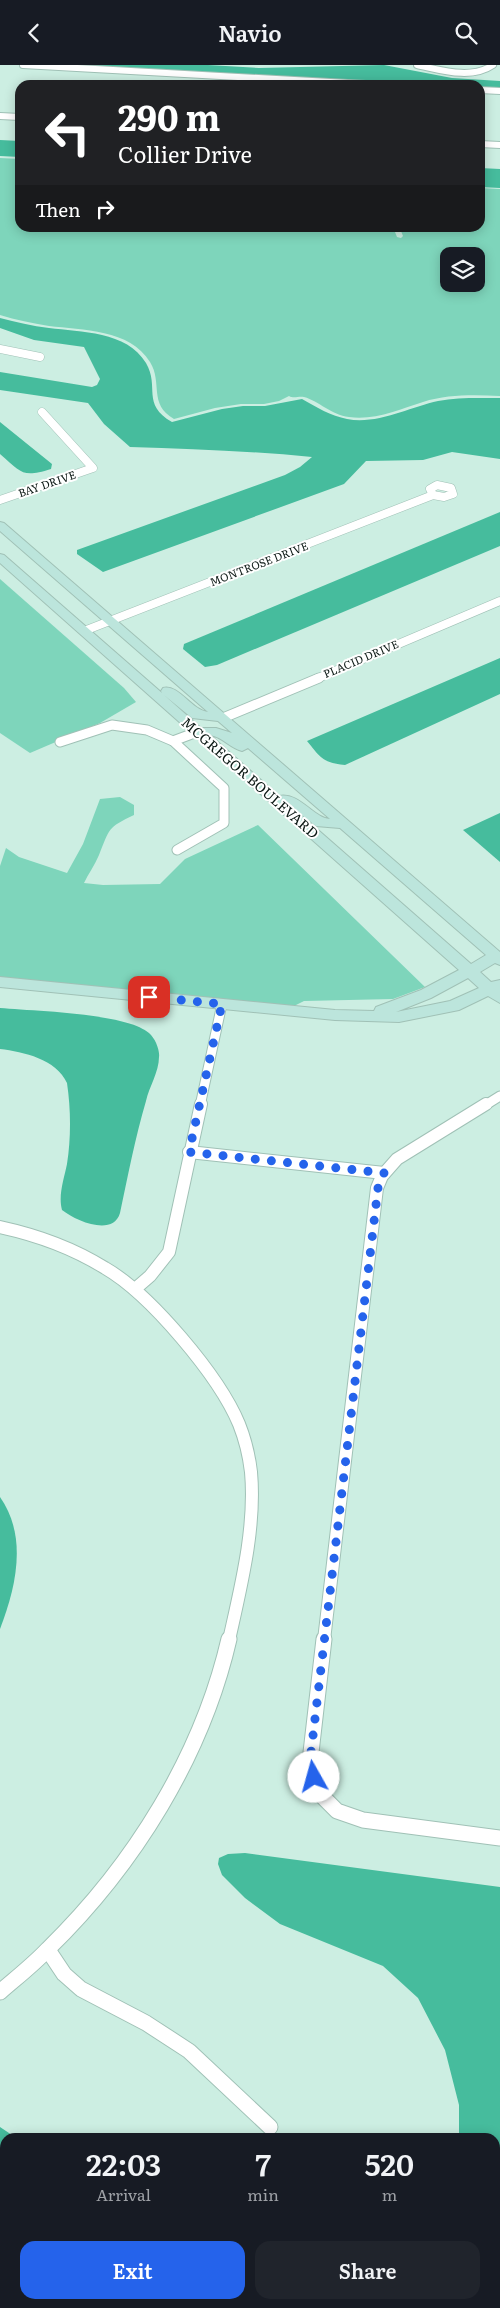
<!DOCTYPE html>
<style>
body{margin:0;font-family:Literata,serif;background:#20242c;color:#f1f3f6;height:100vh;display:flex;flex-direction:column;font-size:19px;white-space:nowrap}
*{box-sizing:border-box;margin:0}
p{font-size:16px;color:#9ea1a6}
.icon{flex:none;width:28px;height:28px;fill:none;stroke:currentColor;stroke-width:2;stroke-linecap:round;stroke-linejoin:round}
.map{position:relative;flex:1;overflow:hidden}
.details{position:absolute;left:0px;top:2068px;width:500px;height:176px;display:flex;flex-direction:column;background:#171b24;border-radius:15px 15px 0 0;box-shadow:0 2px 12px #0003}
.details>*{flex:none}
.hud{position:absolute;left:15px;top:15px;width:470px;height:152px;border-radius:15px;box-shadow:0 2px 12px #0003;background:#202124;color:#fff;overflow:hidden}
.tools{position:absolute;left:440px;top:182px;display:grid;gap:10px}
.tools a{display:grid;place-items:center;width:45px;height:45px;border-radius:10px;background:#171b24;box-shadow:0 2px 12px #0003;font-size:25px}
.pin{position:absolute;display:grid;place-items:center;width:42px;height:42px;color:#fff;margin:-21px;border-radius:10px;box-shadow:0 2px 8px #0006}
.me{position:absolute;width:55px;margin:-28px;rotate:353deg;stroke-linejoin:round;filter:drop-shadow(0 0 4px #0008)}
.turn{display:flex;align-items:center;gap:18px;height:105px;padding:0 20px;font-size:22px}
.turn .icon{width:65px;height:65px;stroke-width:2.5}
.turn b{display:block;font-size:35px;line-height:42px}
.then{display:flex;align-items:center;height:48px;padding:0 20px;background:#0003;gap:10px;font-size:19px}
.eta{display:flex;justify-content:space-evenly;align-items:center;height:85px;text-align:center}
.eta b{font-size:30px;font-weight:600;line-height:35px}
.primary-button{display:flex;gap:10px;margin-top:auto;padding:10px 20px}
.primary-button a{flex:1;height:58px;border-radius:15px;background:#2563eb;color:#fff;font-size:20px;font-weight:600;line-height:58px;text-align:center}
.primary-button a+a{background:#20242c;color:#f1f3f6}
header{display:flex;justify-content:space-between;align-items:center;height:65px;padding:0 20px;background:#171b24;font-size:22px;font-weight:600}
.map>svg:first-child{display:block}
.green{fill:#7ed5bb;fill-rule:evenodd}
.water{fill:#46bc9d}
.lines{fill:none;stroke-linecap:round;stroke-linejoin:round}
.street-far4-casing{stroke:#a0c1b6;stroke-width:8}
.street-far3-casing{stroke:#a0c1b6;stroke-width:9}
.street-far2-casing{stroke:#a0c1b6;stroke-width:11}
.street-far1-casing{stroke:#a0c1b6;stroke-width:14}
.street-casing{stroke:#a0c1b6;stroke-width:17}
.secondary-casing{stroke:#a0c1b6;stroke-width:2}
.street-far4{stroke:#fff;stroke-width:6}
.street-far3{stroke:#fff;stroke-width:8}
.street-far2{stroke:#fff;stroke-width:9}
.street-far1{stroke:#fff;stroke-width:12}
.street{stroke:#fff;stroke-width:15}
.secondary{fill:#bce5dc;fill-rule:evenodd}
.route{stroke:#2563eb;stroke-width:9;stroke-dasharray:0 16.2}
.labels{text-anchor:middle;stroke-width:4;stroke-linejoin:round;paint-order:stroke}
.far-street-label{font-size:11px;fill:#0b1814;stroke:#fff}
.street-label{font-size:14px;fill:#0b1814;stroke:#fff}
</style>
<header><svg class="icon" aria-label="back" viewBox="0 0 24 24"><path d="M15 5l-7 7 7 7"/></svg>Navio<svg class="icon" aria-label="search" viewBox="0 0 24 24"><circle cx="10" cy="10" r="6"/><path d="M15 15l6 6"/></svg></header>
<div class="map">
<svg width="500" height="2243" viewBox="0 0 500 2243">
<rect width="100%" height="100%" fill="#cceee2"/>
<g class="green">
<path d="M 0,93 L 20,94 L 20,162 L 393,162 L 397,172 L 401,173 L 403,171 L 401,166 L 405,163 L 480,162 L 480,123 L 500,124 L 500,331 C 475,330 448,329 423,337 C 400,344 374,356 349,352 C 331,350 319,336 304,332 C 298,331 294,334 289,331 L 279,336 L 264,339 L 241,339 L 215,343 L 174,354 C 148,339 163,318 150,297 C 130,264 82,265 49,261 C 32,258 16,255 0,250 ZM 476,191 L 476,219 L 449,219 L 449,191 Z"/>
<polygon points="0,514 124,623 136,637 100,658 30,688 0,668"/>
<path d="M 120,732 L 134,740 L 134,750 C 107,763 110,763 99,790 C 95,800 88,809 84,818 L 103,820 L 160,819 L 185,794 L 258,760 L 425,922 L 393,934 L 304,936 L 294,941 L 0,912 L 0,801 L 6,783 L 19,792 L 67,808 L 83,779 L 100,734 Z"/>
</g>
<g class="water">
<polygon points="82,0 208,0 259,3 384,0 452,13 500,16 500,23 480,22 480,20 442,20"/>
<polygon points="0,75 20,76 20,92 0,91"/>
<polygon points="480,103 500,104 500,123 480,122"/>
<path d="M 0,253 C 16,257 32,261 49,263 C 80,267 127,266 146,298 C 160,322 141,339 172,357 L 222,344 L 243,341 L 265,341 L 302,334 C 316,342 331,351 347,354 C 377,360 410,342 438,336 C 458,332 480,333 500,333 L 500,394 L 452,387 L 423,395 L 366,396 L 344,419 L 103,507 L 77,489 L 77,485 L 285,410 L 300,402 L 312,392 C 252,386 191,384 130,382 L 104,359 L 88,338 L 0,325 L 0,307 L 92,322 L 97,320 L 100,314 L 84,282 L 34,275 L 0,263 Z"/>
<path d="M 0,357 L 52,399 L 51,404 C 22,413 22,408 0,389 Z"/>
<polygon points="500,447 500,481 217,600 205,602 183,584 184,579"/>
<path d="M 500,593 L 500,629 L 345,700 C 323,698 320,692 307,676 Z"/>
<polygon points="500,748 500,797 463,765"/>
<path d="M 0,943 C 33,946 126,948 149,968 C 155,973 160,985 159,992 C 159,1007 149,1022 146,1036 C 135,1073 128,1111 120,1148 C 113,1172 76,1156 62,1145 C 58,1130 64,1114 67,1099 C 71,1073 71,1045 67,1018 C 56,994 24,987 0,984 Z"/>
<path d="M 0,1432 C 28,1472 16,1522 0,1564 Z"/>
<polygon points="245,1788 500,1822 500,2243 458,2243 458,2239 495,2239 495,2072 459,2072 459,2040 445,1985 418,1933 383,1901 280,1859 245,1833 222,1810 218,1799 219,1793 228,1789"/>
<polygon points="0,2062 15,2072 5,2072 5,2239 138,2239 142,2243 0,2243"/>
</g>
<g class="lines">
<defs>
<g id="street-far4">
<polyline points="23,0 384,20"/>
<path d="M 417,0 C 441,5 471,15 493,0"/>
<polyline points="480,25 500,26"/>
<polyline points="0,51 20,52"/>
<polyline points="480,79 500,80"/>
</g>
<g id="street-far3">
<polyline points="0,284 40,292"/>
<polygon points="437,420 451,423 453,429 444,432 433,430 430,424"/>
<polyline points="0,435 93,403 42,347"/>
<polyline points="84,566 433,430"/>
<polyline points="316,614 500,536"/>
</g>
<g id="street-far2">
<polyline points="223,653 319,613"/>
<polyline points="173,676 197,667"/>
<polyline points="60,677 112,660 147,665 173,676 224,723 224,758 177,785"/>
<polyline points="200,1041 222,939"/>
<polyline points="484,1041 500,1031"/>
</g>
<g id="street-far1">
<polyline points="189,1087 384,1108"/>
<path d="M 0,1162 C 37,1170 73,1183 105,1203 C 150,1229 219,1311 239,1359 C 245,1374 249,1390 251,1407 C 256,1462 241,1521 229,1575"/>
<polyline points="135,1224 150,1211 169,1187 201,1039"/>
<polyline points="324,1575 377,1123 382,1111 397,1094 486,1039"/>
</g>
<g id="street">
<polyline points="324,1574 310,1696 318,1727 337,1746 363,1755 500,1773"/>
<polyline points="48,1885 64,1909 81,1924 146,1958 189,1986 270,2062"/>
<path d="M 0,1927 C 16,1913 33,1900 48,1884 C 134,1800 202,1691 229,1574"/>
</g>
<path id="secondary" d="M 0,457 L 4,458 L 500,887 L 500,900 L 495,898 L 480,907 L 491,917 L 500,915 L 500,938 L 488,931 L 459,945 L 399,957 L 335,955 L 0,922 L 0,912 L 335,945 L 374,946 L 376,942 L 421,925 L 459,905 L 0,498 L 0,489 L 4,490 L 162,628 L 161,626 L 163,623 C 179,619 191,645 208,647 L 0,466 ZM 164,630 L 192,653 L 218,656 L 232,668 L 216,663 L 201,663 ZM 210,670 C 223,672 230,683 242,686 L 248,683 L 330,754 C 313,753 300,727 279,731 ZM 293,743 L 316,761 L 340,763 L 486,890 L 471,899 ZM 468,913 L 479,923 L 450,936 L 396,947 L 431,933 Z"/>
</defs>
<use href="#street-far4" class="street-far4-casing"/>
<use href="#street-far3" class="street-far3-casing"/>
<use href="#street-far2" class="street-far2-casing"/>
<use href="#street-far1" class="street-far1-casing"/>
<use href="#street" class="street-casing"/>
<use href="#secondary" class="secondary-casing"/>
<use href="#street-far4" class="street-far4"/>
<use href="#street-far3" class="street-far3"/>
<use href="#street-far2" class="street-far2"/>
<use href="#street-far1" class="street-far1"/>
<use href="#street" class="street"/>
<use href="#secondary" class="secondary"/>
</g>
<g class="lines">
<polyline class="route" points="149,932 222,939 189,1087 384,1108 378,1123 310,1696 314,1712"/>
</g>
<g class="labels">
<g class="far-street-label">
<text transform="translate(47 419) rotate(-19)" y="4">BAY DRIVE</text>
<text transform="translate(259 499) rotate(-21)" y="4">MONTROSE DRIVE</text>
<text transform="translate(361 594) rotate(-23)" y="4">PLACID DRIVE</text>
</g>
<g class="street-label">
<text transform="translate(250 713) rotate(41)" y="5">MCGREGOR BOULEVARD</text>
</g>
</g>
</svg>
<div class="tools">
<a><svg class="icon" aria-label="layers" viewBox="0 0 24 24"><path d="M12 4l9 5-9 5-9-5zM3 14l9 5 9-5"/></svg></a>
</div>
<div class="pin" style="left:149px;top:932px;background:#d93025"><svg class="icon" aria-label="arrive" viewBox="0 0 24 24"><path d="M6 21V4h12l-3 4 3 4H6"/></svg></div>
<svg class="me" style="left:314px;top:1712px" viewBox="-20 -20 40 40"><circle r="19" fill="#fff"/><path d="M0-13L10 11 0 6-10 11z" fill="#2563eb"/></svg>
<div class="hud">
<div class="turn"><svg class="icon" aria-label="left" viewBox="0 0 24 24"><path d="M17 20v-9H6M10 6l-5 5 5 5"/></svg><div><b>290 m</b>Collier Drive</div></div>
<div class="then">Then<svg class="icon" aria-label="right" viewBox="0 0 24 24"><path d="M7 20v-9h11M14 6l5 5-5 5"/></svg></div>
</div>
<section class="details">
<div class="eta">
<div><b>22:03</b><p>Arrival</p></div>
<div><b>7</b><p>min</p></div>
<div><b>520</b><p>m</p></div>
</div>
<div class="primary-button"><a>Exit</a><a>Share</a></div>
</section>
</div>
